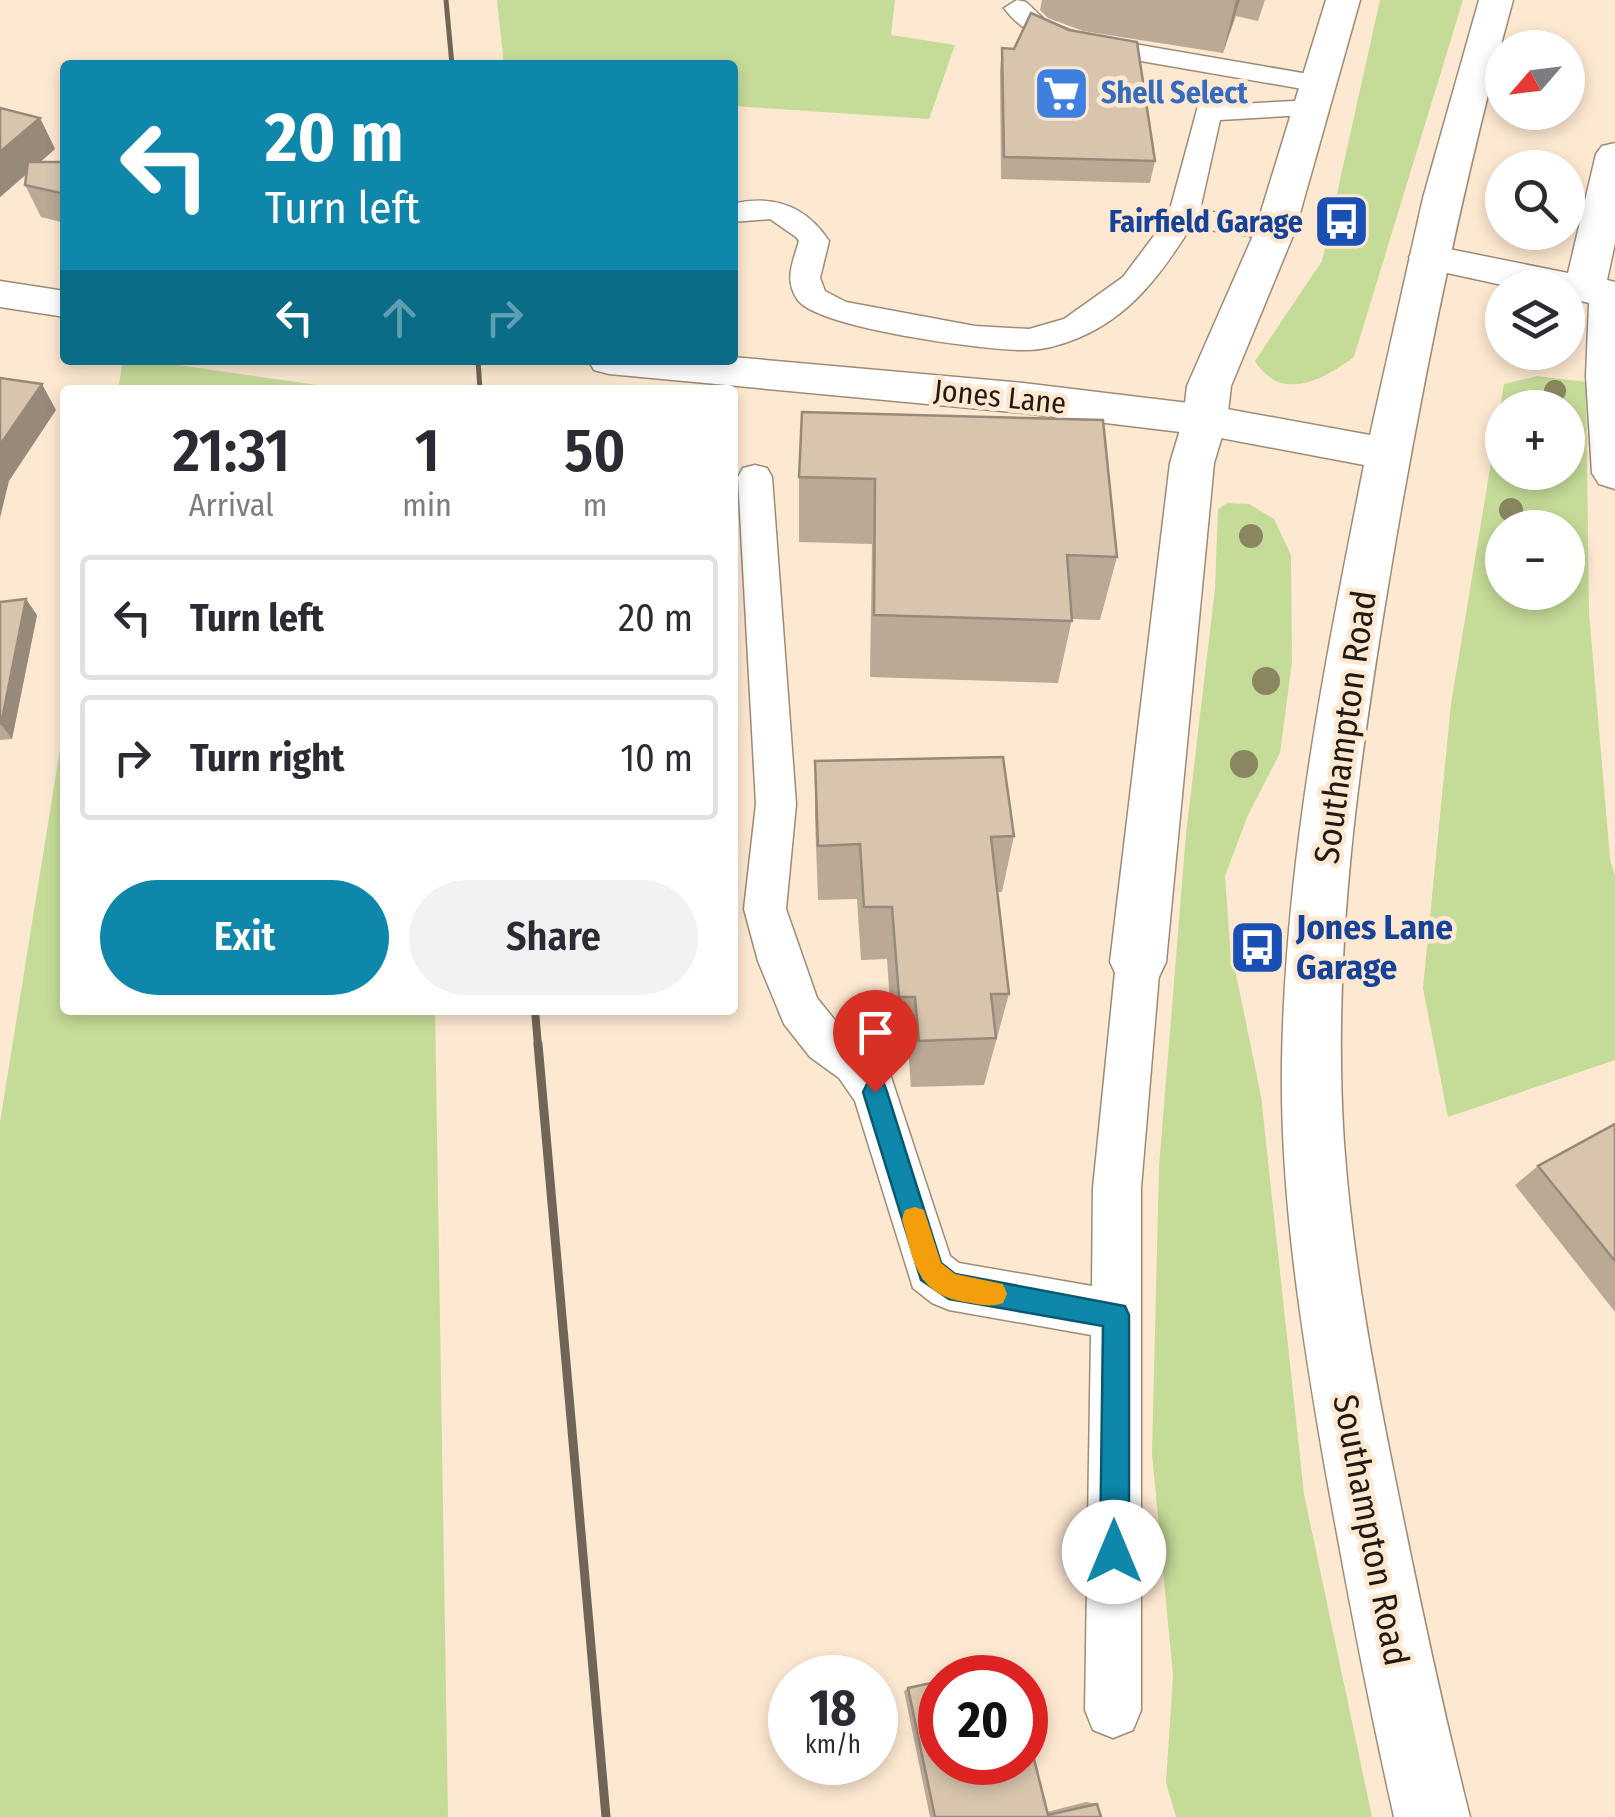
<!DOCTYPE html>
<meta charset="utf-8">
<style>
body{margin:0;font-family:"Fira Sans Condensed",sans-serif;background:#f2f2f3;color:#2b2b33;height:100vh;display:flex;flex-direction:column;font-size:38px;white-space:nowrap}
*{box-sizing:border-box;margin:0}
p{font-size:32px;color:#7c7c81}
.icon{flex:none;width:55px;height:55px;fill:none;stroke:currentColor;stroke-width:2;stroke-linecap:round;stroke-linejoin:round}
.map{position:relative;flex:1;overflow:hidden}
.drawer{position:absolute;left:60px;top:385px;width:678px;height:630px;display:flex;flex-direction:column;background:#fff;border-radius:10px;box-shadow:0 5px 15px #0003}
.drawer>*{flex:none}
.hud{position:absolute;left:60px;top:60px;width:678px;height:305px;border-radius:10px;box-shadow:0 5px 15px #0003;background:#0e87ab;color:#fff;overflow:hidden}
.needle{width:65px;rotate:242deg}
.tools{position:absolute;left:1485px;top:30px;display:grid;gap:20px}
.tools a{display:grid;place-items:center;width:100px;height:100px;border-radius:50%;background:#fff;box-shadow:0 5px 15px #0003;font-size:50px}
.speed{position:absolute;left:768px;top:1655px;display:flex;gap:20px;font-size:50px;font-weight:700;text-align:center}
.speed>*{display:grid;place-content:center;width:130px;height:130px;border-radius:50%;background:#fff;box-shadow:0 5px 15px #0003;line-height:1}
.speed small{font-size:25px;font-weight:400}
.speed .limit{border:15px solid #d22;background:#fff;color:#111}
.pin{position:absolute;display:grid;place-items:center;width:85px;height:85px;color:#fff;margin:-102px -42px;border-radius:50% 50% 50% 0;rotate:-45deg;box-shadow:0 0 10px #0007}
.pin .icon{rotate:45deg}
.me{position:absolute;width:110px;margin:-55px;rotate:0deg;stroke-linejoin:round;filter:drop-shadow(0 0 8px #0008)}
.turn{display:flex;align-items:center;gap:35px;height:210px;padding:0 40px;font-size:45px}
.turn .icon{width:130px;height:130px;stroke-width:2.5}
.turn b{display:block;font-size:70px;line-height:85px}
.lanes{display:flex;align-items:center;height:95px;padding:0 40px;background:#0003;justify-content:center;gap:50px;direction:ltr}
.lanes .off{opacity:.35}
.eta{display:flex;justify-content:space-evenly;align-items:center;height:170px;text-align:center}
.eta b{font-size:60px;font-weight:600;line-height:70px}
.button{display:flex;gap:20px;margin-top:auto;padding:20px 40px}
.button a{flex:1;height:115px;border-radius:60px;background:#0e87ab;color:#fff;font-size:40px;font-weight:600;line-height:115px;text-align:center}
.button a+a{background:#f2f2f3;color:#2b2b33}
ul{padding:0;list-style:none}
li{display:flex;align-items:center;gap:30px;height:125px;margin:0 20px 15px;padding:0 20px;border:5px solid #e1e1e2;border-radius:10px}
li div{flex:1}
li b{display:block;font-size:38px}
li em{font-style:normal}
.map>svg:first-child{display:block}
.green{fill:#c5db98;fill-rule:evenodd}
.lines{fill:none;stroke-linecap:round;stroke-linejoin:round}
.lane-casing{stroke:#9e8b76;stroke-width:3}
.street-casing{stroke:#9e8b76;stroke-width:3}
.secondary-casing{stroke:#9e8b76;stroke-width:3}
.lane{fill:#fff;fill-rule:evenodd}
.street{fill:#fff;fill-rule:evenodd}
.secondary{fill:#fff;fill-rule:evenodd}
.rail-far2{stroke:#716557;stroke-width:5}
.rail-far1{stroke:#716557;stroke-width:8}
.rail{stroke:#716557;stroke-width:9}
.tree{fill:#8a8760}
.wall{fill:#bba996}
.shaded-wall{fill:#988a7a}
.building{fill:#d9c5ae;stroke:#988a7a;stroke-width:2.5}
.route{fill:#0e87ab;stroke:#09586f;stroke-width:2.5}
.slow{fill:#f59e0b}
.labels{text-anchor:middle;stroke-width:9;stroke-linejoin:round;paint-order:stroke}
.far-shop-label{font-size:30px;font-weight:bold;fill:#366cbe;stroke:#fde8d1;text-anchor:start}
.far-transit-label{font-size:30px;font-weight:bold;fill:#164399;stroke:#fde8d1;text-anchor:end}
.far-street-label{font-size:30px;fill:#211a12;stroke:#fde8d1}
.street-label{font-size:35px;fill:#211a12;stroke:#fde8d1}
.transit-label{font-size:35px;font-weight:bold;fill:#164399;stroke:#fde8d1;text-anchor:start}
</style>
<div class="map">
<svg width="1615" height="1817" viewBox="0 0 1615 1817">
<rect width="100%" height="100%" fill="#fde8d1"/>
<g class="green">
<polygon points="497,0 895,0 891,35 955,45 929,119 733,106 732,65 504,65"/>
<path d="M 1380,0 L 1463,0 L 1354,357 C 1323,380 1281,403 1255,361 L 1322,261 Z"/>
<polygon points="123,360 143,360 352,390 118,390"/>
<path d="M 1537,376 L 1586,382 L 1589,612 L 1610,859 L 1615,876 L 1615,1060 L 1448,1117 L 1423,988 L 1451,704 L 1504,384 ZM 1502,408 L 1568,408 L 1568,472 L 1502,472 ZM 1502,528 L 1568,528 L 1568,592 L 1502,592 Z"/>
<polygon points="1227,503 1249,504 1274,519 1291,555 1292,662 1280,753 1248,815 1225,876 1230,945 1261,1096 1304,1494 1372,1817 1176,1817 1166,1783 1173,1675 1152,1454 1159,1167 1186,834 1215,589 1218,509"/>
<polygon points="65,718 65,1010 435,1010 448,1817 0,1817 0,1122"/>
</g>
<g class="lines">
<defs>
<g id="lane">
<path d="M 1017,0 L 1026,2 L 1046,21 L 1082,35 L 1320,76 L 1334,84 L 1320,92 L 1066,48 C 1041,38 1021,31 1004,8 Z"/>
<path d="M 1313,100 L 1323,102 L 1327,108 L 1323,114 L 1220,120 L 1200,210 L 1286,224 L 1290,231 L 1286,238 L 1275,240 L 1191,227 C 1161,274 1131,316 1078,338 C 1061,345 1044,350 1026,350 C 988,351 815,328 797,299 C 784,279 793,262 799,241 L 796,237 L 770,219 L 732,222 L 732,204 C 774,194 806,206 829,241 L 820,278 L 825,291 L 846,302 L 975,326 L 1029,329 L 1064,319 L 1123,277 L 1168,217 L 1198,106 Z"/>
<polygon points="755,465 767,468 772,477 796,804 786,909 817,998 842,1029 871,1048 891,1077 950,1256 959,1263 1092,1286 1093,1188 1116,962 1123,949 1138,943 1153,949 1160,962 1141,1188 1141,1710 1133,1730 1113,1738 1093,1730 1085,1710 1091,1335 949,1310 932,1303 913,1288 855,1101 839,1078 810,1057 784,1024 758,961 744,909 756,804 738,477 743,468"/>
</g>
<g id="street">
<polygon points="1326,0 1360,0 1295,231 1231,386 1227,420 1214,463 1166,962 1158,979 1138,987 1118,979 1110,962 1170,463 1183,420 1187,386 1255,231"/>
<polygon points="1615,143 1615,243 1607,280 1615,282 1615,489 1599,484 1592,473 1586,376 1589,303 1568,298 1568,288 1516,288 1415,266 1409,257 1415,248 1429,245 1568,273 1596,154 1602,146"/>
</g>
<g id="secondary">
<path d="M 1479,0 L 1513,0 C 1462,185 1424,373 1392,562 C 1360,754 1331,948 1344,1143 C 1352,1254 1372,1364 1394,1473 C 1417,1588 1441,1703 1470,1817 L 1394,1817 C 1368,1702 1346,1585 1325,1468 C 1302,1335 1280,1199 1282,1063 C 1285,861 1325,662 1364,465 L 1205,435 L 1023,413 L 609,374 L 594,370 L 588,360 L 732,357 L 1023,383 L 1205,405 L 1370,435 L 1423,198 Z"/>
<polygon points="0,281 65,291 65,317 0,307"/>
</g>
</defs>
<use href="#lane" class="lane-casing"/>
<use href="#street" class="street-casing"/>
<use href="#secondary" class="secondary-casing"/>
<use href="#lane" class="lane"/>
<use href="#street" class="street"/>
<use href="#secondary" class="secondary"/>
<g class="rail-far2">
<polyline points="446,0 452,65"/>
<polyline points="478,360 480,390"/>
</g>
<polyline class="rail-far1" points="535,1010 538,1046"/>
<polyline class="rail" points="538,1044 606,1817"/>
</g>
<g class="tree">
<circle cx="1555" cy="391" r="11"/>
<circle cx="1511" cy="510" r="12"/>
<circle cx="1251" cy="536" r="12"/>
<circle cx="1266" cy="681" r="14"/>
<circle cx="1244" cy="764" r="14"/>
</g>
<g class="wall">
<polygon points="1042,0 1265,0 1258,21 1236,16 1223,53 1083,31 1048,18 1040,10"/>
<polygon points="1069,30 1155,161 1150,183 1001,179 1000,70 1002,48 1014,49"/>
<polygon points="0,108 40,118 55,149 40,162 65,162 65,223 41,217 25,185 27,174 0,197"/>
<polygon points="802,412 1117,557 1100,620 1072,619 1058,683 870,677 872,544 799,542 799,477"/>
<polygon points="0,602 37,615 12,739 0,740"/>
<polygon points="815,761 1014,836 1002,892 997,892 1009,994 984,1085 911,1087 908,1046 893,1046 887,959 861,960 857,899 818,900 815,818"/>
<polygon points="1615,1124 1615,1312 1515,1185 1538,1166"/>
<polygon points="908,1688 1047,1812 1086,1802 1097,1804 1101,1817 930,1817 904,1691"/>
</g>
<g class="shaded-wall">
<polygon points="1236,0 1240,0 1223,53"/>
<polygon points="40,118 55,149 0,197 0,152"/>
<polygon points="42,384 56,410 9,481 0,518 0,445"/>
<polygon points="26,599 37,615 12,739 1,724"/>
</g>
<g class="building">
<polygon points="1031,13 1069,30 1137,42 1155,161 1004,157 1002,48 1014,49"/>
<polygon points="0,108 40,118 0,152"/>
<polygon points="28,162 65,162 65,194 25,185"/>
<polygon points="0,378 42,384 0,445"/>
<polygon points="802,412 1103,420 1117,557 1067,555 1072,621 874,615 875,479 799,477"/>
<polygon points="26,599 1,724 0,724 0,602"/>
<polygon points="1003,757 1014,836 991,837 1009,994 991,994 996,1038 919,1041 915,997 899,997 892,907 864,907 860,844 818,846 815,761"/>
<polygon points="1615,1124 1615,1261 1538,1166"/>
<polygon points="1011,1665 1014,1678 955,1678"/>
<polygon points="940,1681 940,1762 1025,1762 1025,1723 1048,1815 1097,1804 1101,1817 935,1817 908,1688"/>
</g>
<polygon class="route" points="875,1080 884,1084 887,1092 941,1263 955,1274 1125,1306 1129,1315 1129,1552 1125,1562 1114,1566 1104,1562 1100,1552 1103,1326 949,1299 921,1280 863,1092 867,1084"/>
<path class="slow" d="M 915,1207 L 924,1210 L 941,1263 L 955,1274 L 1003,1284 L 1007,1294 L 1003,1303 C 990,1308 978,1304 964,1302 C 915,1293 914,1261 902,1219 L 905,1210 Z"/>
<defs>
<symbol id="supermarket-square" viewBox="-11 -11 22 22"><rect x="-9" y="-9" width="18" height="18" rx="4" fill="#3f7fe0" stroke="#fde8d1"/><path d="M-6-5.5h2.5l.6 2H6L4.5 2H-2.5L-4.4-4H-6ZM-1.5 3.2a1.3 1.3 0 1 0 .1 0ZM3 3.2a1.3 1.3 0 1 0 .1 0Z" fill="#fff"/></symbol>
<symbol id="bus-square" viewBox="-11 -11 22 22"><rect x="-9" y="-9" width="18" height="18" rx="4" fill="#1a4fb4" stroke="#fde8d1"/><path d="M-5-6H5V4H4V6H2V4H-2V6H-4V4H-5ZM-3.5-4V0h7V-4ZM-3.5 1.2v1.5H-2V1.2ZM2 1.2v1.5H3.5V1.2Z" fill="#fff"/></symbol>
</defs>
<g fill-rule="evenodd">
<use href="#supermarket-square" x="1030" y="62" width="63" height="63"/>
<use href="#bus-square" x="1310" y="190" width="63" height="63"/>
<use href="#bus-square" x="1226" y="916" width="63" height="63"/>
</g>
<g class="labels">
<g class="far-shop-label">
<text x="1101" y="103">Shell Select</text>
</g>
<g class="far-transit-label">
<text x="1303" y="232">Fairfield Garage</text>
</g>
<g class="far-street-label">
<text transform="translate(1000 397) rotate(6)" y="10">Jones Lane</text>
</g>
<g class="street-label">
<text transform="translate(1345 727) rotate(-82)" y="12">Southampton Road</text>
<text transform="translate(1371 1530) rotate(79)" y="12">Southampton Road</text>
</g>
<g class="transit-label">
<text x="1296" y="939">Jones Lane<tspan x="1296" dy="40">Garage</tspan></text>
</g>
</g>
</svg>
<div class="tools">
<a><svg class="needle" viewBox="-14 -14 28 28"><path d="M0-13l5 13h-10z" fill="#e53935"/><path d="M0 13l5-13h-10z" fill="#7c7c81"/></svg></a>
<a><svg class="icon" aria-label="search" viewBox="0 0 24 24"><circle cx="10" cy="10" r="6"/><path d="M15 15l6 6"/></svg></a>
<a><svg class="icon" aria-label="layers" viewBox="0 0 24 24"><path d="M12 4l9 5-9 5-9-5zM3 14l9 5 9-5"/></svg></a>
<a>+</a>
<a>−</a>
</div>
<div class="speed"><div>18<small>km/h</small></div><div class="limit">20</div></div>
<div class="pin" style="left:875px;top:1092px;background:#d93025"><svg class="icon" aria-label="arrive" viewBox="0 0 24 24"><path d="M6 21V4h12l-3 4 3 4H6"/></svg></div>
<svg class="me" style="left:1114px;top:1552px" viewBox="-20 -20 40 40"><circle r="19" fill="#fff"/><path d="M0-13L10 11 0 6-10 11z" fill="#0e87ab"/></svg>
<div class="hud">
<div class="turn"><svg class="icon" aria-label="left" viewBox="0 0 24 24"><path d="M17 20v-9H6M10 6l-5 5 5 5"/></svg><div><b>20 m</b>Turn left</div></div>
<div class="lanes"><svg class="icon" aria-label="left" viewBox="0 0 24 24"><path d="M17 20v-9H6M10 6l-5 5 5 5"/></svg><svg class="icon off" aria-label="ahead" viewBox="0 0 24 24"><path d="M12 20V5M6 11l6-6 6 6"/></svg><svg class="icon off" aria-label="right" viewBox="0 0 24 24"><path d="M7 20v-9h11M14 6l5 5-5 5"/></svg></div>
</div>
<section class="drawer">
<div class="eta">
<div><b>21:31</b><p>Arrival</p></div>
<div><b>1</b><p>min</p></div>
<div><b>50</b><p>m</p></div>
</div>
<ul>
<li><svg class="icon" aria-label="left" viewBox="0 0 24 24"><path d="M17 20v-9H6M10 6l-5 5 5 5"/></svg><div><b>Turn left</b></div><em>20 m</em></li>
<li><svg class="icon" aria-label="right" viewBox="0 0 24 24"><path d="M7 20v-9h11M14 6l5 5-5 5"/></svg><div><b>Turn right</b></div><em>10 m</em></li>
</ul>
<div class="button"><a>Exit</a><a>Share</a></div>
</section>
</div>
